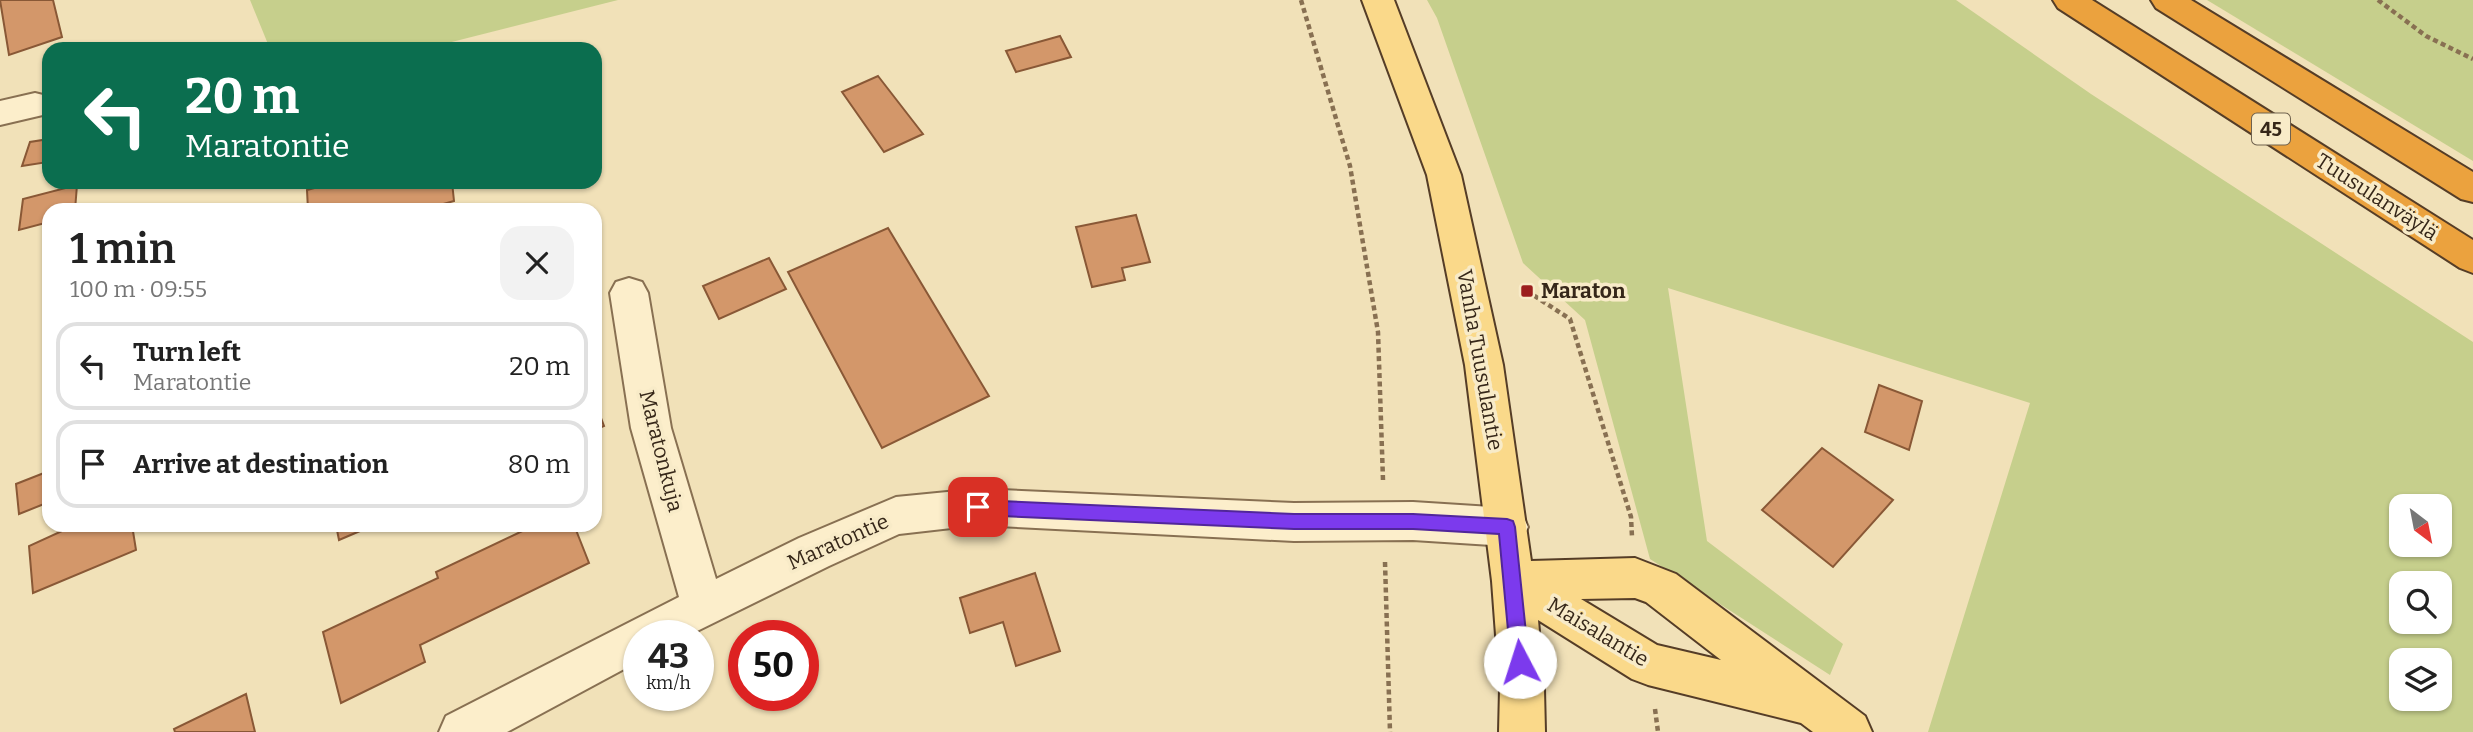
<!DOCTYPE html>
<meta charset="utf-8">
<style>
body{margin:0;font-family:Bitter,serif;background:#f2f2f2;color:#222;height:100vh;display:flex;flex-direction:column;font-size:26px;white-space:nowrap}
*{box-sizing:border-box;margin:0}
p{font-size:23px;color:#767676}
.icon{flex:none;width:38px;height:38px;fill:none;stroke:currentColor;stroke-width:2;stroke-linecap:round;stroke-linejoin:round}
.map{position:relative;flex:1;overflow:hidden}
.details{position:absolute;left:42px;top:203px;width:560px;height:329px;display:flex;flex-direction:column;background:#fff;border-radius:21px;box-shadow:0 2px 5px #0004}
.details>*{flex:none}
.guide{position:absolute;left:42px;top:42px;width:560px;height:147px;border-radius:21px;box-shadow:0 2px 5px #0004;background:#0b6e4f;color:#fff;overflow:hidden}
.needle{width:46px;rotate:148deg}
.buttons{position:absolute;left:2389px;top:494px;display:grid;gap:14px}
.buttons a{display:grid;place-items:center;width:63px;height:63px;border-radius:14px;background:#fff;box-shadow:0 2px 5px #0004;font-size:35px}
.speed{position:absolute;left:623px;top:620px;display:flex;gap:14px;font-size:35px;font-weight:700;text-align:center}
.speed>*{display:grid;place-content:center;width:91px;height:91px;border-radius:50%;background:#fff;box-shadow:0 2px 5px #0004;line-height:1}
.speed small{font-size:18px;font-weight:400}
.speed .limit{border:10px solid #d22;background:#fff;color:#111}
.pin{position:absolute;display:grid;place-items:center;width:60px;height:60px;color:#fff;margin:-30px;border-radius:14px;box-shadow:0 4px 10px #0006}
.me{position:absolute;width:77px;margin:-38px;rotate:355deg;stroke-linejoin:round;filter:drop-shadow(0 0 5px #0008)}
.turn{display:flex;align-items:center;gap:24px;height:147px;padding:0 28px;font-size:32px}
.turn .icon{width:91px;height:91px;stroke-width:2.5}
.turn b{display:block;font-size:49px;line-height:60px}
.round{display:grid;place-items:center;flex:none;width:74px;height:74px;border-radius:21px;background:#f2f2f2}
.head{display:flex;align-items:center;justify-content:space-between;height:119px;padding:0 28px}
h1{font-size:42px;font-weight:600;line-height:52px}
ul{padding:0;list-style:none}
li{display:flex;align-items:center;gap:21px;height:88px;margin:0 14px 10px;padding:0 14px;border:4px solid #e0e0e0;border-radius:21px}
li div{flex:1}
li b{display:block;font-size:26px}
li em{font-style:normal}
.map>svg:first-child{display:block}
.green{fill:#c6cf8c;fill-rule:evenodd}
.building{fill:#d3976a;stroke:#895836;stroke-width:2}
.lines{fill:none;stroke-linecap:round;stroke-linejoin:round}
.minor-casing{stroke:#887052;stroke-width:4}
.major-casing{stroke:#553d27;stroke-width:4}
.highway-casing{stroke:#553d27;stroke-width:4}
.path{stroke:#887052;stroke-width:4.5;stroke-dasharray:5 3.5;stroke-linecap:butt}
.minor{fill:#fceecb;fill-rule:evenodd}
.major{fill:#fad98a;fill-rule:evenodd}
.highway{fill:#eba23e;fill-rule:evenodd}
.route{fill:#7c3aed;stroke:#51269a;stroke-width:2}
.poi-dot{fill:#9c1e1d;stroke:#f8ebc8;stroke-width:2.5}
.labels{text-anchor:middle;stroke-width:7;stroke-linejoin:round;paint-order:stroke}
.shield{fill:#f8ebc8;stroke:#70624e;stroke-width:2}
.shield-label{font-size:19px;font-weight:bold;fill:#362719}
.street-label{font-size:21px;fill:#362719;stroke:#f8ebc8}
.poi-label{font-size:21px;font-weight:bold;fill:#362719;stroke:#f8ebc8;text-anchor:start}
</style>
<div class="map">
<svg width="2473" height="732" viewBox="0 0 2473 732">
<rect width="100%" height="100%" fill="#f1e1b8"/>
<g class="green">
<polygon points="250,0 618,0 424,49 270,49"/>
<path d="M 1427,0 L 1956,0 L 2091,94 L 2473,342 L 2473,732 L 1928,732 L 2030,403 L 1668,288 L 1707,541 L 1843,644 L 1830,675 L 1650,559 L 1585,320 L 1523,263 L 1437,18 ZM 2401,506 L 2440,506 L 2440,544 L 2401,544 ZM 2401,583 L 2440,583 L 2440,621 L 2401,621 ZM 2401,660 L 2440,660 L 2440,698 L 2401,698 Z"/>
<polygon points="2207,0 2473,0 2473,161"/>
</g>
<g class="building">
<polygon points="0,0 53,0 62,37 9,55"/>
<polygon points="1060,36 1071,57 1016,72 1006,51"/>
<polygon points="878,76 923,134 884,152 842,92"/>
<polygon points="49,139 48,162 22,166 30,142"/>
<polygon points="337,182 452,182 454,201 422,210 374,210 374,206 360,210 308,210 307,190"/>
<polygon points="77,185 75,210 49,210 49,222 19,230 23,199"/>
<polygon points="1136,215 1150,262 1122,268 1125,280 1092,287 1076,227"/>
<polygon points="888,228 989,396 882,448 788,272"/>
<polygon points="769,258 786,289 719,319 703,286"/>
<polygon points="1879,385 1922,401 1909,450 1865,432"/>
<polygon points="595,402 604,426 595,430"/>
<polygon points="1822,448 1893,500 1833,567 1762,510"/>
<polygon points="49,471 49,502 19,514 16,484"/>
<polygon points="75,525 132,525 136,550 33,593 29,546"/>
<polygon points="336,525 374,525 339,540"/>
<polygon points="535,525 574,525 589,563 420,645 425,662 341,703 323,632 438,578 436,572"/>
<polygon points="1035,573 1060,651 1016,666 1003,622 970,633 960,598"/>
<polygon points="246,694 255,732 175,732 174,729"/>
</g>
<g class="lines">
<defs>
<g id="minor">
<polygon points="35,93 47,96 49,100 47,114 0,125 0,101"/>
<polygon points="629,278 642,282 648,293 671,428 716,579 799,538 896,497 978,489 1294,503 1413,502 1507,508 1522,514 1528,527 1522,540 1507,546 1413,540 1294,541 978,525 899,534 829,566 689,635 639,635 639,661 507,732 439,732 446,716 679,597 631,428 610,293 616,282"/>
</g>
<path id="major" d="M 1362,0 L 1394,0 L 1461,175 L 1503,365 L 1531,561 L 1635,558 L 1676,574 L 1865,716 L 1872,732 L 1813,732 L 1801,723 L 1648,685 L 1632,679 L 1538,620 L 1544,689 L 1545,732 L 1499,732 L 1500,689 L 1492,581 L 1465,365 L 1427,175 ZM 1635,598 L 1646,602 L 1721,660 L 1657,645 L 1581,599 Z"/>
<g id="highway">
<polygon points="2053,0 2092,0 2473,240 2473,273 2460,268 2058,8"/>
<polygon points="2151,0 2191,0 2473,172 2473,202 2461,199 2156,8"/>
</g>
</defs>
<use href="#minor" class="minor-casing"/>
<use href="#major" class="major-casing"/>
<use href="#highway" class="highway-casing"/>
<g class="path">
<polyline points="1301,0 1350,166 1378,332 1383,480"/>
<polyline points="2378,0 2426,36 2473,59"/>
<polyline points="1527,291 1570,319 1631,517 1632,537"/>
<polyline points="1385,562 1390,732"/>
<polyline points="1655,709 1658,732"/>
</g>
<use href="#minor" class="minor"/>
<use href="#major" class="major"/>
<use href="#highway" class="highway"/>
</g>
<polygon class="route" points="978,500 1294,514 1413,514 1507,519 1513,521 1515,527 1529,662 1526,668 1520,671 1513,668 1511,662 1499,534 1413,529 1294,529 978,515 972,513 970,507 972,502"/>
<rect class="poi-dot" x="1520" y="284" width="14" height="14" rx="3.5"/>
<g class="labels">
<rect class="shield" x="2252" y="113.5" width="38" height="31" rx="5"/>
<g class="shield-label">
<text x="2271" y="136">45</text>
</g>
<g class="street-label">
<text transform="translate(2377 197) rotate(33)" y="7">Tuusulanväylä</text>
<text transform="translate(1480 360) rotate(80)" y="7">Vanha Tuusulantie</text>
<text transform="translate(661 451) rotate(76)" y="7">Maratonkuja</text>
<text transform="translate(838 542) rotate(-24)" y="7">Maratontie</text>
<text transform="translate(1598 632) rotate(31)" y="7">Maisalantie</text>
</g>
<g class="poi-label">
<text x="1541" y="298">Maraton</text>
</g>
</g>
</svg>
<div class="buttons">
<a><svg class="needle" viewBox="-14 -14 28 28"><path d="M0-13l5 13h-10z" fill="#e53935"/><path d="M0 13l5-13h-10z" fill="#767676"/></svg></a>
<a><svg class="icon" aria-label="search" viewBox="0 0 24 24"><circle cx="10" cy="10" r="6"/><path d="M15 15l6 6"/></svg></a>
<a><svg class="icon" aria-label="layers" viewBox="0 0 24 24"><path d="M12 4l9 5-9 5-9-5zM3 14l9 5 9-5"/></svg></a>
</div>
<div class="speed"><div>43<small>km/h</small></div><div class="limit">50</div></div>
<div class="pin" style="left:978px;top:507px;background:#d93025"><svg class="icon" aria-label="arrive" viewBox="0 0 24 24"><path d="M6 21V4h12l-3 4 3 4H6"/></svg></div>
<svg class="me" style="left:1520px;top:662px" viewBox="-20 -20 40 40"><circle r="19" fill="#fff"/><path d="M0-13L10 11 0 6-10 11z" fill="#7c3aed"/></svg>
<div class="guide">
<div class="turn"><svg class="icon" aria-label="left" viewBox="0 0 24 24"><path d="M17 20v-9H6M10 6l-5 5 5 5"/></svg><div><b>20 m</b>Maratontie</div></div>
</div>
<section class="details">
<div class="head"><div><h1>1 min</h1><p>100 m · 09:55</p></div><a class="round"><svg class="icon" aria-label="close" viewBox="0 0 24 24"><path d="M6 6l12 12M18 6L6 18"/></svg></a></div>
<ul>
<li><svg class="icon" aria-label="left" viewBox="0 0 24 24"><path d="M17 20v-9H6M10 6l-5 5 5 5"/></svg><div><b>Turn left</b><p>Maratontie</p></div><em>20 m</em></li>
<li><svg class="icon" aria-label="arrive" viewBox="0 0 24 24"><path d="M6 21V4h12l-3 4 3 4H6"/></svg><div><b>Arrive at destination</b></div><em>80 m</em></li>
</ul>
</section>
</div>
